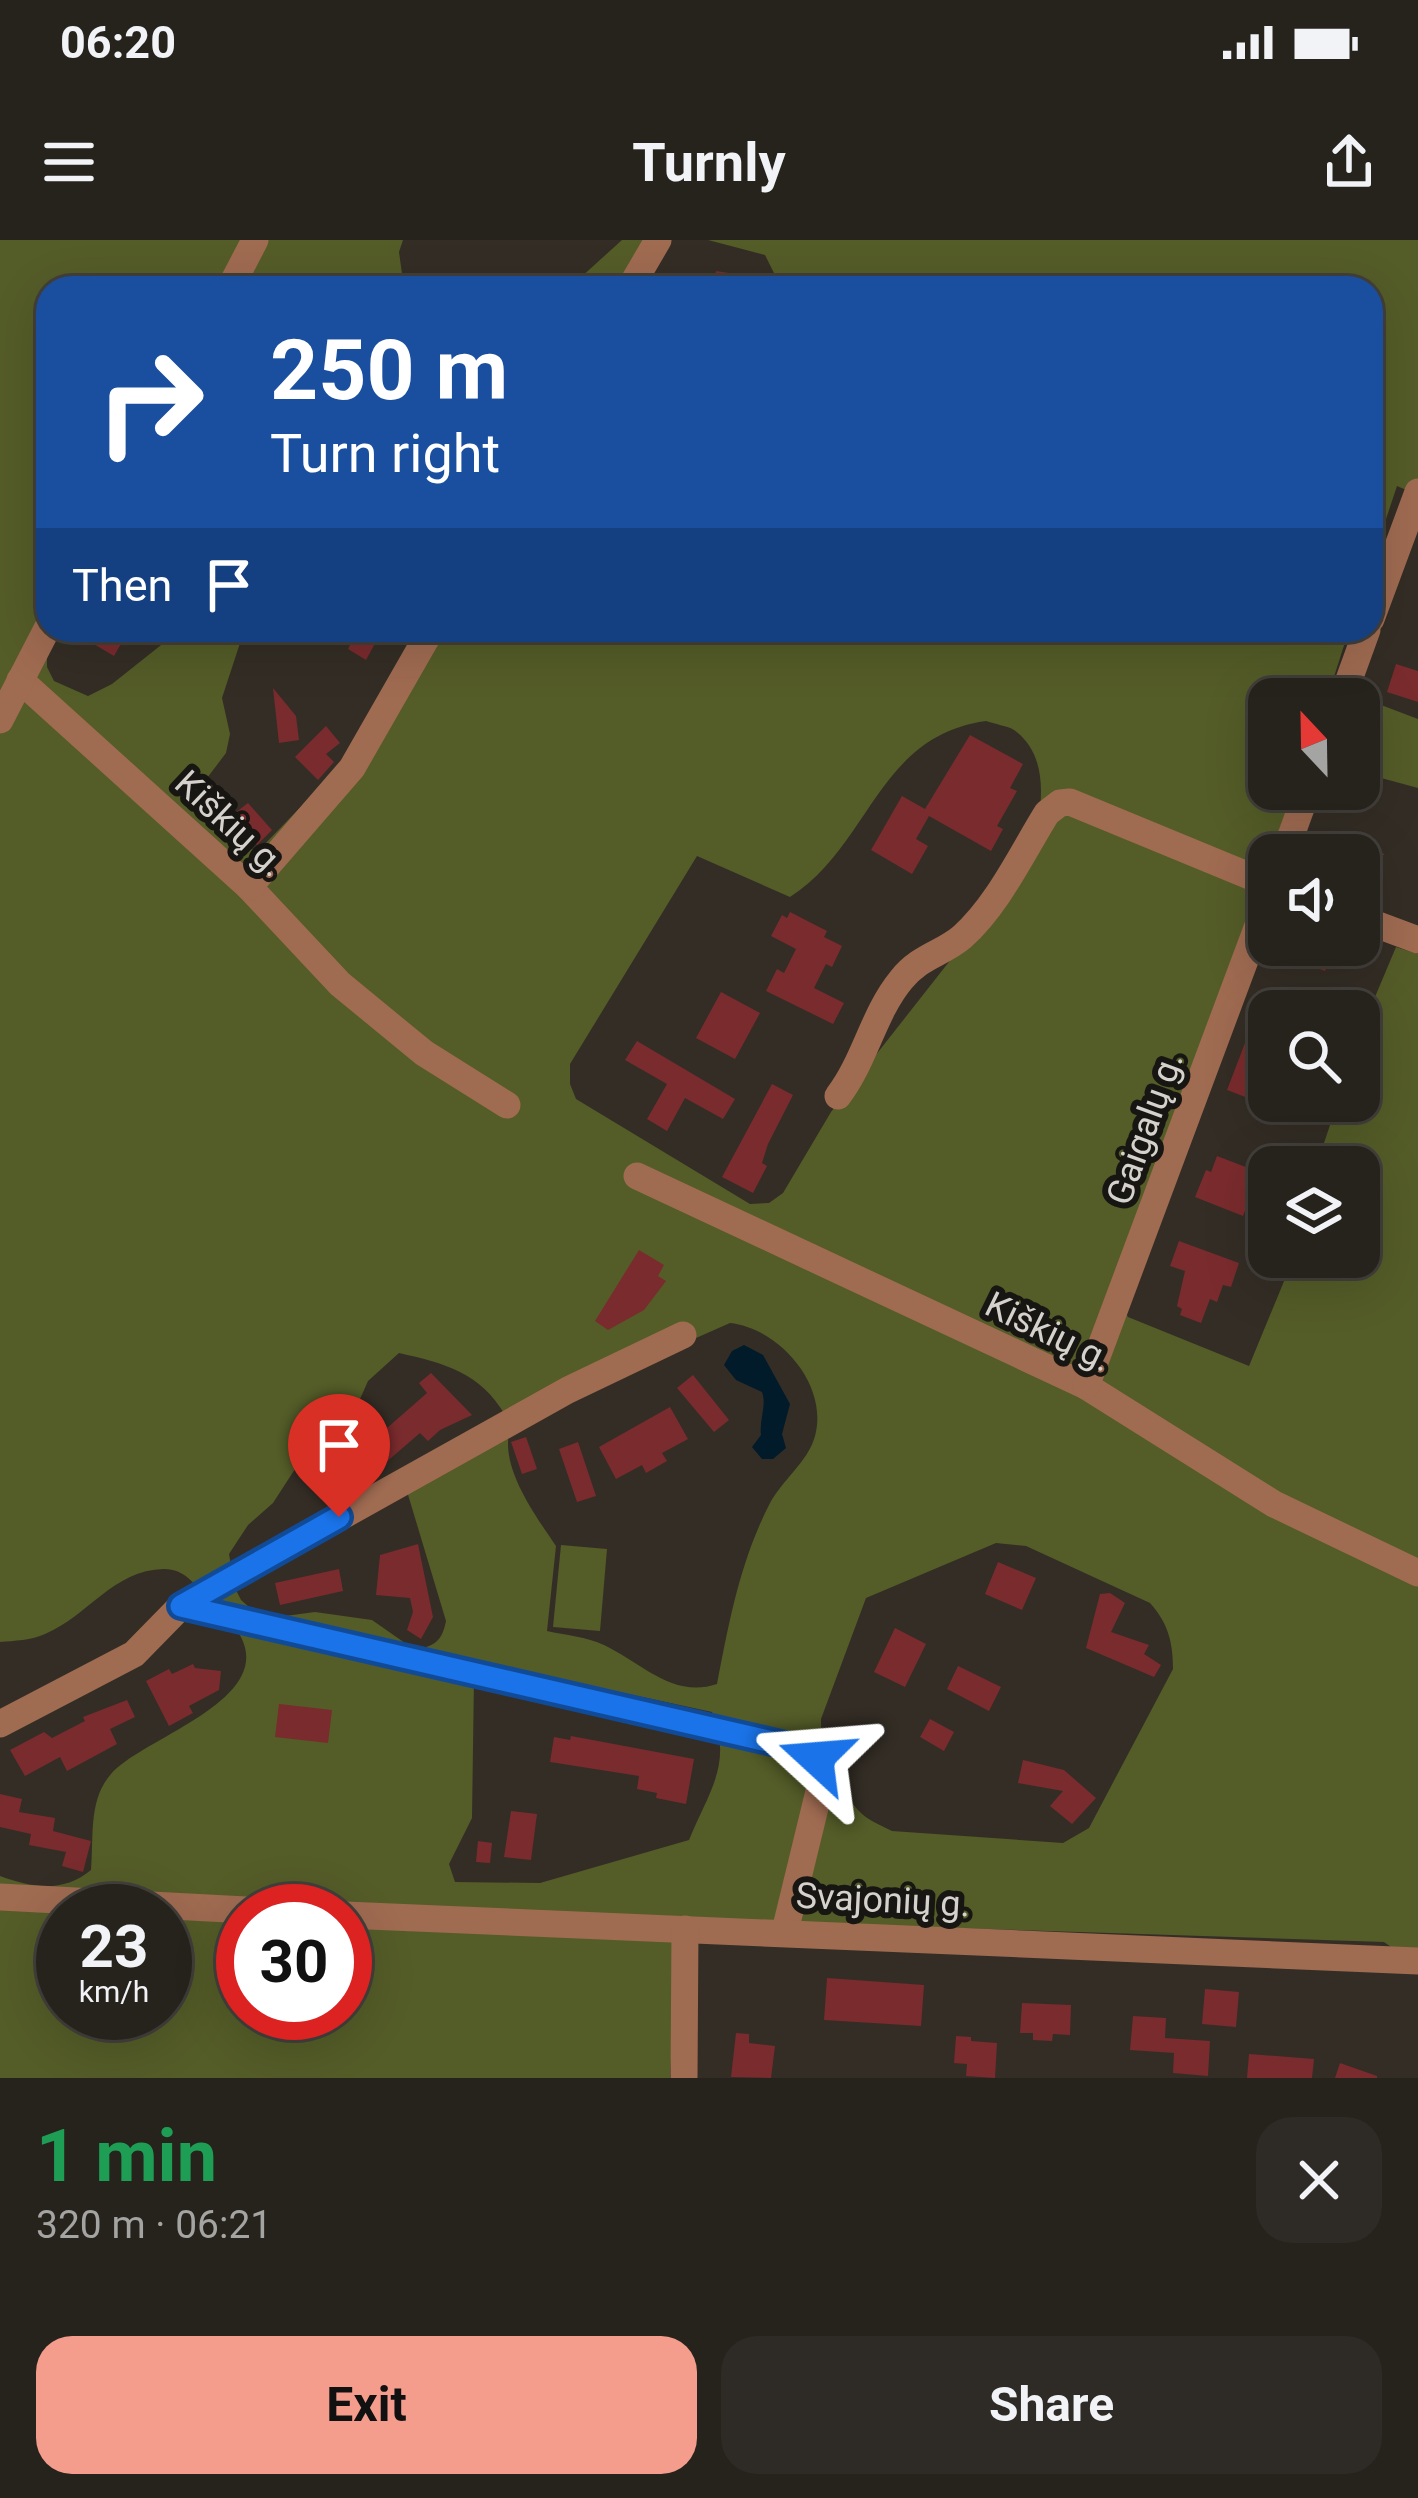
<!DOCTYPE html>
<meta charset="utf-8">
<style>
body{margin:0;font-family:Roboto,sans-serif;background:#2e2a25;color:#f1f3f6;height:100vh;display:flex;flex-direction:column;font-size:45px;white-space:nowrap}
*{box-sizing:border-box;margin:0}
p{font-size:39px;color:#a4a4a3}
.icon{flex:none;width:66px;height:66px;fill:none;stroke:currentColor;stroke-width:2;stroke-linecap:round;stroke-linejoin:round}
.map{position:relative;height:1838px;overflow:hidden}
.drawer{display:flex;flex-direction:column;background:#26221c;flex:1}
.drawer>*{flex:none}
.guide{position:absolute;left:36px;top:36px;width:1347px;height:366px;border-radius:36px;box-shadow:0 12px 48px #0002,0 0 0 3px #423f3b;background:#1a4fa0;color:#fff;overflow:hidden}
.needle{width:78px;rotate:338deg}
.buttons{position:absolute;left:1248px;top:438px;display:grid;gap:24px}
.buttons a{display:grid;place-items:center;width:132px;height:132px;border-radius:24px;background:#26221c;box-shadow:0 12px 48px #0002,0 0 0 3px #423f3b;font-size:60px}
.speed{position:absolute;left:36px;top:1644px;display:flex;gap:24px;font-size:60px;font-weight:700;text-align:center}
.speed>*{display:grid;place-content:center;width:156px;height:156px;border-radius:50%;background:#26221c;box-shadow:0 12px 48px #0002,0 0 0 3px #423f3b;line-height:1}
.speed small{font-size:30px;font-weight:400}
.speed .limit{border:18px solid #d22;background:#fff;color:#111}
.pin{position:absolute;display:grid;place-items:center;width:102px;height:102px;color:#fff;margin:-123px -51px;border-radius:50% 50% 50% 0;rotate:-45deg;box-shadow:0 0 12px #0007}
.pin .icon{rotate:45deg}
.me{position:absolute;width:132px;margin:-66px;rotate:289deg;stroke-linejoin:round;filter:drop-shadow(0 0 9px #0008)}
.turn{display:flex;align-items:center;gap:42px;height:252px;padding:0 36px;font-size:54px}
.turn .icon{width:156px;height:156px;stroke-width:2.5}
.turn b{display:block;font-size:84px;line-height:102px}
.then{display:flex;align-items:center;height:114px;padding:0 36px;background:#0003;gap:24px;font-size:45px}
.round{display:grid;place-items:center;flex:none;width:126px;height:126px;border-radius:36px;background:#2e2a25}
.head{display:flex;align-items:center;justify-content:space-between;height:204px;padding:0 36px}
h1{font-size:72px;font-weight:700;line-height:90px;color:#1e9e55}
.button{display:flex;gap:24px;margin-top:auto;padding:24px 36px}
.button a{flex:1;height:138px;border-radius:36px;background:#f49d8d;color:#111;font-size:48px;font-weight:700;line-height:138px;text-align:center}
.button a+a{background:#2e2a25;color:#f1f3f6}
.status{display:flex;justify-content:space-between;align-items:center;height:84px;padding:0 60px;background:#26221c;direction:ltr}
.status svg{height:33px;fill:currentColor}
header{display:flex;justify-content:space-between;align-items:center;height:156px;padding:0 36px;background:#26221c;font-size:54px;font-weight:700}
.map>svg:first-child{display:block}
.green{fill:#545c28;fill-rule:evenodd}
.water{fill:#011b2a}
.building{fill:#7a2b2d}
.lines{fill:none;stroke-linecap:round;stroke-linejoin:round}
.minor{stroke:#9f6b51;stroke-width:27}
.route-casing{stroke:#114b97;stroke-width:30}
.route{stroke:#1a73e8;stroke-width:21}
.labels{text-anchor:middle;stroke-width:12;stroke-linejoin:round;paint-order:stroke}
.street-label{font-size:36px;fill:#d5d1cc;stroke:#181612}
</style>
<div class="status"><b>06:20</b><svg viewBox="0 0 49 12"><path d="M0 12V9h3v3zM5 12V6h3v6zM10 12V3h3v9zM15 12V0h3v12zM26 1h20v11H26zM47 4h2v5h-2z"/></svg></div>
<header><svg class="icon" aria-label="menu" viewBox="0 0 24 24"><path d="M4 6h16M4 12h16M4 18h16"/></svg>Turnly<svg class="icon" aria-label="share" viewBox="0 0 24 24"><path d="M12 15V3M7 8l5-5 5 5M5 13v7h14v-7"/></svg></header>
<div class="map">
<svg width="1418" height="1838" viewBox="0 0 1418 1838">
<rect width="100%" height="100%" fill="#332d25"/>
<g class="green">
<path d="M 0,0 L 403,0 L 399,12 L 404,48 L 48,48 L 47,427 L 54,441 L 88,456 L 112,444 L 180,390 L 237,390 L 242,397 L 222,458 L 230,494 L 226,513 L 195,554 C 197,580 234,614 260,609 L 345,521 L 408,406 L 405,390 L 1349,390 L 1331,446 L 1418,479 L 1418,548 L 1359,532 L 1359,459 L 1269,459 L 1269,549 L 1304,549 L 1278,615 L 1269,615 L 1269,640 L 1112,1047 L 1128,1077 L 1249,1126 L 1294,1017 L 1359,1017 L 1359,927 L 1319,927 L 1318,921 L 1338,861 L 1359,861 L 1359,795 L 1396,707 L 1418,714 L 1418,1726 L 1384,1702 L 678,1679 L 670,1838 L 0,1838 L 0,1636 C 33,1648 63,1653 91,1630 C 94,1597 88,1560 111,1534 C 143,1497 281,1459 238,1392 C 231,1380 217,1369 207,1358 C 194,1344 185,1329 164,1329 C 113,1330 88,1376 45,1394 C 32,1400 14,1401 0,1402 ZM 986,481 C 994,484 1008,486 1014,490 C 1055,519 1040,582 1029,620 L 831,872 L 783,953 L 769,963 L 750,964 L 576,859 L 570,844 L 570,824 L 697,616 L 790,657 C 871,605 877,496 986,481 ZM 730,1083 C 778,1088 829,1144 815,1196 C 808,1222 781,1241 769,1265 C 740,1322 729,1382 717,1444 C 673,1459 642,1423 604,1405 C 587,1397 565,1395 547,1391 L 556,1306 C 536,1276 499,1227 510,1189 L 599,1141 ZM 399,1113 C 444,1123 481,1133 505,1175 L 406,1248 L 446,1381 C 442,1401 435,1406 415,1410 L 372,1380 L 315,1372 L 270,1378 L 257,1374 L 241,1360 L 235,1348 L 229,1314 L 248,1285 L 273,1263 L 308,1209 L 353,1175 L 368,1141 ZM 996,1303 L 1026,1306 L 1150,1363 C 1168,1383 1173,1402 1173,1429 L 1089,1588 L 1063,1603 L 892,1591 C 880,1585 867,1580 858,1570 C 840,1550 820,1505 821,1479 L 866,1358 ZM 489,1424 L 712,1472 C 733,1524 709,1551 689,1600 L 540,1643 L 455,1642 L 449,1624 L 472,1578 L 474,1438 ZM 63,1671 L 165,1671 L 165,1773 L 63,1773 ZM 243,1671 L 345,1671 L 345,1773 L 243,1773 Z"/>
<polygon points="622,0 651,0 623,48 569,48"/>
<polygon points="708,0 1418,0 1418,255 1397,246 1371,324 1371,48 773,48 776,37 765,15"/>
<polygon points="561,1305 607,1309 600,1391 553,1387"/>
</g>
<path class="water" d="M 744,1105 L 763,1115 L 790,1164 L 782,1194 L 786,1208 L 773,1219 L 762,1219 L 752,1207 L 761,1195 C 759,1180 767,1165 762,1152 L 736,1140 L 724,1125 L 732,1111 Z"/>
<g class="building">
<polygon points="716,31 742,35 740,48 713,48"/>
<polygon points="70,390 129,390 114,416"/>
<polygon points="358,390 378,398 366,420 348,409"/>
<polygon points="1396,424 1418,431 1418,462 1387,452"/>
<polygon points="273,448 296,476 299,500 279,503"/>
<polygon points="326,486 340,503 326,514 334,522 318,540 295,517"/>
<polygon points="970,495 1023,524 1010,548 1017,551 997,586 1003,589 991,611 929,576 916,599 928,606 912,634 871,610 902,556 925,569"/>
<polygon points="248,563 272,590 257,605 248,596 242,603 222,583"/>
<polygon points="1324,591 1384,614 1384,615 1315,615"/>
<polygon points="790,672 827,691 824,697 842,706 832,727 826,724 814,748 844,763 833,784 766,751 777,729 784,733 796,709 771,696 782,675 787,678"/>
<polygon points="1315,705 1335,705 1325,731 1307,724"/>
<polygon points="721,752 760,773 735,819 696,798"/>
<polygon points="1269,761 1269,841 1261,863 1227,850 1245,803 1251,805"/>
<polygon points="637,801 735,859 723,879 685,858 667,891 647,879 667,844 625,820"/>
<polygon points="772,844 793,855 768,904 762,923 767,926 753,953 722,937"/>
<polygon points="1217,916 1269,936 1262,954 1253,950 1243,976 1195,957 1206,930 1211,932"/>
<polygon points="1179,1001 1239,1023 1231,1047 1223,1045 1217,1062 1210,1059 1201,1083 1180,1075 1182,1069 1177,1066 1185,1031 1170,1026"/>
<polygon points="639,1010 664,1025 658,1036 666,1041 644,1070 608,1090 595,1081"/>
<polygon points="431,1133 472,1175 440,1190 428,1201 420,1193 384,1224 360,1197 380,1179 387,1188 427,1153 419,1143"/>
<polygon points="693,1135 729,1180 714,1192 677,1148"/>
<polygon points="670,1167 688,1199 662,1213 667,1221 646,1233 642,1225 616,1239 599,1207"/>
<polygon points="526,1197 537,1229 522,1234 511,1202"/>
<polygon points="578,1202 596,1256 577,1262 559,1209"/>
<polygon points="418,1304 433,1377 421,1399 407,1390 413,1372 410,1358 376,1355 380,1315"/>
<polygon points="998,1322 1036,1338 1022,1370 985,1354"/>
<polygon points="339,1329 343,1351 280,1365 275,1343"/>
<polygon points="1110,1353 1125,1363 1111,1392 1149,1405 1144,1414 1161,1425 1154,1437 1086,1408 1100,1354"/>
<polygon points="895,1388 926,1404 905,1447 874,1432"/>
<polygon points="193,1424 195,1428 221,1431 219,1450 189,1466 193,1473 169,1486 146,1441 169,1429 172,1434"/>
<polygon points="958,1426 1001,1447 989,1471 947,1449"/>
<polygon points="127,1460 135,1477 110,1489 117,1504 67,1531 60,1517 25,1536 10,1510 44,1492 52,1498 85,1481 83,1477"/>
<polygon points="279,1464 332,1470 328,1503 275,1497"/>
<polygon points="930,1479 954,1492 944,1511 920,1497"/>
<polygon points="571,1496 694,1519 686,1564 656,1558 657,1553 637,1549 639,1536 550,1522 554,1497 570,1500"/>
<polygon points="1023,1520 1064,1530 1096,1558 1072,1584 1050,1566 1063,1551 1018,1543"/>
<polygon points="0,1554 22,1559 19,1572 55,1578 53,1591 91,1601 83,1632 62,1626 66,1612 29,1605 31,1594 0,1587"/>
<polygon points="511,1571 537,1574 531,1620 504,1617"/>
<polygon points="478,1601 492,1603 490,1623 476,1622"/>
<polygon points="827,1738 924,1745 921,1786 824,1780"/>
<polygon points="1205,1749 1239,1752 1236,1787 1202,1784"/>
<polygon points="1022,1763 1071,1765 1070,1795 1053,1794 1052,1801 1033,1800 1033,1793 1020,1793"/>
<polygon points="1133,1776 1166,1778 1165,1798 1210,1801 1208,1836 1173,1833 1174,1813 1130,1810"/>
<polygon points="736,1793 749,1794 749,1803 775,1806 771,1838 731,1837"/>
<polygon points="956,1796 971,1797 971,1801 997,1803 995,1838 966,1836 967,1824 954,1823"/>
<polygon points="1249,1814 1314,1819 1312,1838 1247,1838"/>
<polygon points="1340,1823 1377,1836 1377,1838 1335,1838"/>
</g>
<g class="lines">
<g class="minor">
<polyline points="230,48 255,0"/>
<polyline points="630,48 658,0"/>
<polyline points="1371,379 1418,252"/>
<polyline points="20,440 249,647 340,744 424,813 507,865"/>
<polyline points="1342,459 1367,390"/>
<polyline points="0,480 48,387"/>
<polyline points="1284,615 1308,549"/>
<polyline points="249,647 352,528 431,390"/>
<polyline points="1359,678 1418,700"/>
<path d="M 838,856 C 865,821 873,774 901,740 C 920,716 942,714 962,697 C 998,665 1022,613 1047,573 L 1060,563 L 1070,562 L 1269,644"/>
<polyline points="637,936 1086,1146 1274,1264 1418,1333"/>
<polyline points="1086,1146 1269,656"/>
<polyline points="181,1366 807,1510 821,1528 822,1539 785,1691"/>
<polyline points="0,1484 134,1414 181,1366 568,1150 683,1095"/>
<polyline points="0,1657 267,1671"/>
<polyline points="345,1675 1418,1721"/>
<polyline points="684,1838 685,1689"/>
</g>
</g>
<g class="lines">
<defs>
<polyline id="route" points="339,1277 181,1366 807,1510 816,1518"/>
</defs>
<use href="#route" class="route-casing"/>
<use href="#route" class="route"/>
</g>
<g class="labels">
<g class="street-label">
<text transform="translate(231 583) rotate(43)" y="13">Kiškių g.</text>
<text transform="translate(1144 888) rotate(-70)" y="13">Gaigalų g.</text>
<text transform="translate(1049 1091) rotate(26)" y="13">Kiškių g.</text>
<text transform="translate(883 1659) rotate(3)" y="13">Svajonių g.</text>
</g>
</g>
</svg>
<div class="buttons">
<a><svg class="needle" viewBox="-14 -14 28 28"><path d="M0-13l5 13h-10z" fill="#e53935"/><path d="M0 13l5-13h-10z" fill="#a4a4a3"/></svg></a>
<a><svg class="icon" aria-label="sound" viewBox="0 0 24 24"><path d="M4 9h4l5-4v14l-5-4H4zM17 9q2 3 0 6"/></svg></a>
<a><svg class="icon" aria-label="search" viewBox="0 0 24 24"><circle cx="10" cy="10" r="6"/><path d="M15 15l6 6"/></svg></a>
<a><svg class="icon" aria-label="layers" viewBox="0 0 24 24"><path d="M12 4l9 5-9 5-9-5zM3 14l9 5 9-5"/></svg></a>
</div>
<div class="speed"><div>23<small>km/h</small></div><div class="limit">30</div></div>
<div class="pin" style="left:339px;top:1277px;background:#d93025"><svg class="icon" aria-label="arrive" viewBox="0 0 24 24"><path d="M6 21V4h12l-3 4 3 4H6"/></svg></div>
<svg class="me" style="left:816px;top:1518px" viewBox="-20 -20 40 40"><path d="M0-17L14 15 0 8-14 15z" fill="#1a73e8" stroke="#fff" stroke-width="4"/></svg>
<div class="guide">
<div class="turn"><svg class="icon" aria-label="right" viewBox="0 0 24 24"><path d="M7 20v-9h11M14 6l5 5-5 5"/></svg><div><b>250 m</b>Turn right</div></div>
<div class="then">Then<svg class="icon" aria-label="arrive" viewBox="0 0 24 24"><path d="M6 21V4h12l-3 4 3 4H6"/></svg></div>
</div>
</div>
<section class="drawer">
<div class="head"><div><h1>1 min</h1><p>320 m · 06:21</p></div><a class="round"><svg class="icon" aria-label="close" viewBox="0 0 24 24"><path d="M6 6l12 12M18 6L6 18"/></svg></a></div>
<div class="button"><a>Exit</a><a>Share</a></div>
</section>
